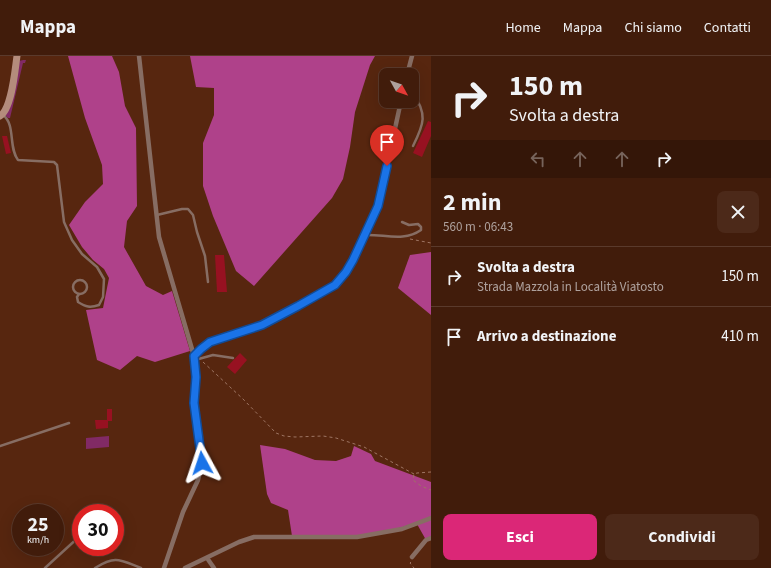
<!DOCTYPE html>
<html lang="it">
<meta charset="utf-8">
<style>
body{margin:0;font-family:"Source Sans 3",sans-serif;background:#4c2919;color:#f1f3f6;height:100vh;display:flex;flex-direction:column;font-size:15px;white-space:nowrap}
*{box-sizing:border-box;margin:0}
p{font-size:13px;color:#aea19d}
.icon{flex:none;width:22px;height:22px;fill:none;stroke:currentColor;stroke-width:2;stroke-linecap:round;stroke-linejoin:round}
.map{position:relative;flex:1;overflow:hidden}
.drawer{display:flex;flex-direction:column;background:#411c0b;width:340px}
.drawer>*{flex:none}
.top-card{background:#411c0b;color:#f1f3f6;overflow:hidden}
.needle{width:26px;rotate:130deg}
.fabs{position:absolute;left:379px;top:12px;display:grid;gap:8px}
.fabs a{display:grid;place-items:center;width:40px;height:40px;border-radius:8px;background:#411c0b;box-shadow:0 4px 16px #0002,0 0 0 1px #5a3a2c;font-size:20px}
.speed{position:absolute;left:12px;top:448px;display:flex;gap:8px;font-size:20px;font-weight:700;text-align:center}
.speed>*{display:grid;place-content:center;width:52px;height:52px;border-radius:50%;background:#411c0b;box-shadow:0 4px 16px #0002,0 0 0 1px #5a3a2c;line-height:1}
.speed small{font-size:10px;font-weight:400}
.speed .limit{border:6px solid #d22;background:#fff;color:#111}
.pin{position:absolute;display:grid;place-items:center;width:34px;height:34px;color:#fff;margin:-41px -17px;border-radius:50% 50% 50% 0;rotate:-45deg;box-shadow:0 0 4px #0007}
.pin .icon{rotate:45deg}
.me{position:absolute;width:44px;margin:-22px;rotate:355deg;stroke-linejoin:round;filter:drop-shadow(0 0 3px #0008)}
.turn{display:flex;align-items:center;gap:14px;height:84px;padding:0 12px;font-size:18px}
.turn .icon{width:52px;height:52px;stroke-width:2.5}
.turn b{display:block;font-size:28px;line-height:34px}
.lanes{display:flex;align-items:center;height:38px;padding:0 12px;background:#0003;justify-content:center;gap:20px;direction:ltr}
.lanes .off{opacity:.35}
.round{display:grid;place-items:center;flex:none;width:42px;height:42px;border-radius:8px;background:#4c2919}
.head{display:flex;align-items:center;justify-content:space-between;height:68px;padding:0 12px}
h1{font-size:24px;font-weight:700;line-height:30px}
.cta{display:flex;gap:8px;margin-top:auto;padding:8px 12px}
.cta a{flex:1;height:46px;border-radius:8px;background:#db2777;color:#fff;font-size:16px;font-weight:700;line-height:46px;text-align:center}
.cta a+a{background:#4c2919;color:#f1f3f6}
ul{padding:0;list-style:none}
li{display:flex;align-items:center;gap:12px;height:60px;padding:0 12px;border-top:1px solid #5a3a2c}
li div{flex:1}
li b{display:block;font-size:15px}
li em{font-style:normal}
header{display:flex;align-items:center;gap:24px;box-sizing:border-box;height:56px;padding:0 20px;background:#411c0b;border-bottom:1px solid #5a3a2c}
header strong{font-size:19px}
nav{display:flex;gap:22px;margin-inline-start:auto;font-size:14px}
main{display:flex;flex:1;min-height:0}
.map>svg:first-child{display:block}
.green{fill:#812a65}
.forest{fill:#af418a}
.building{fill:#971121}
.lines{fill:none;stroke-linecap:round;stroke-linejoin:round}
.path{stroke:#9e7563;stroke-width:1;stroke-dasharray:3 3;stroke-linecap:butt}
.lane{stroke:#876d63;stroke-width:2.5}
.street{stroke:#876d63;stroke-width:4.5}
.secondary{stroke:#b48c7c;stroke-width:7}
.route-casing{stroke:#114b97;stroke-width:10}
.route{stroke:#1a73e8;stroke-width:7}
</style>
<header>
<strong>Mappa</strong>
<nav><a>Home</a><a>Mappa</a><a>Chi siamo</a><a>Contatti</a></nav>
</header>
<main>
<div class="map">
<svg width="431" height="512" viewBox="0 0 431 512">
<rect width="100%" height="100%" fill="#57260f"/>
<g class="green">
<polygon points="23,4 26,4 25,7 23,7 10,62 8,62 5,59 19,5"/>
<polygon points="109,380 109,391 86,393 86,382"/>
</g>
<g class="forest">
<polygon points="68,0 112,0 119,16 125,50 136,72 137,150 127,165 124,191 146,230 163,239 172,235 190,295 155,306 137,300 120,314 97,304 86,254 103,252 109,222 104,213 93,204 82,191 69,169 85,146 103,128 102,109 85,62"/>
<polygon points="190,0 375,0 370,9 355,56 350,91 343,123 332,142 254,230 236,215 213,160 203,130 203,87 214,59 214,32 196,31"/>
<polygon points="431,196 431,259 398,232 410,199"/>
<polygon points="260,389 285,393 315,404 336,405 351,400 354,390 371,398 375,405 431,426 431,484 426,484 417,468 357,481 292,480 288,454 271,447 267,438"/>
</g>
<g class="building">
<polygon points="428,65 431,66 431,80 422,101 413,97"/>
<polygon points="2,80 7,80 11,97 6,98"/>
<polygon points="215,199 224,199 227,236 217,236"/>
<polygon points="240,297 247,304 235,318 227,311"/>
<polygon points="107,353 112,353 112,365 108,365 108,372 96,373 95,364 107,364"/>
</g>
<g class="lines">
<g class="path">
<polyline points="410,183 431,187"/>
<polyline points="203,306 243,343 276,377 284,380 295,381 323,380 336,382 364,391 414,418"/>
<polyline points="431,416 417,417 414,418 413,424 421,430 431,434"/>
<polyline points="411,506 410,507 414,512"/>
</g>
<g class="lane">
<path d="M 412,36 C 428,58 424,68 413,90"/>
<path d="M 3,59 C 16,69 8,91 18,104 L 54,106 L 57,109 L 64,166 L 72,184 L 82,198 L 97,211 L 104,223 L 103,241 L 99,249 C 90,252 86,251 78,246 L 77,241 L 79,238"/>
<polyline points="157,159 182,153 188,153 193,159 197,176 205,200 208,226"/>
<path d="M 365,179 C 384,178 404,186 421,174 L 421,171 L 418,168 L 409,169 L 402,166"/>
<circle cx="80" cy="231" r="7"/>
<polyline points="195,304 213,299 233,302"/>
<polyline points="0,390 69,367"/>
<polyline points="45,512 81,479"/>
<path d="M 95,512 C 116,499 120,504 141,512"/>
</g>
<g class="street">
<polyline points="139,0 159,181 194,300 196,321 194,347 202,407 198,424 183,456 164,512"/>
<polyline points="407,19 412,0"/>
<polyline points="194,300 201,293 210,286 261,269 298,250 335,229 346,217 378,151 401,45"/>
<polyline points="412,501 426,484 431,482"/>
<polyline points="207,502 214,512"/>
<polyline points="185,512 239,486 254,481 357,481 402,473 431,462"/>
</g>
<path class="secondary" d="M 0,60 C 12,53 15,13 17,0"/>
</g>
<g class="lines">
<defs>
<polyline id="route" points="202,407 194,347 196,321 194,300 201,293 210,286 262,269 298,250 335,229 346,216 353,204 378,150 387,110"/>
</defs>
<use href="#route" class="route-casing"/>
<use href="#route" class="route"/>
</g>
</svg>
<div class="fabs">
<a><svg class="needle" viewBox="-14 -14 28 28"><path d="M0-13l5 13h-10z" fill="#e53935"/><path d="M0 13l5-13h-10z" fill="#aea19d"/></svg></a>
</div>
<div class="speed"><div>25<small>km/h</small></div><div class="limit">30</div></div>
<div class="pin" style="left:387px;top:110px;background:#d93025"><svg class="icon" aria-label="arrive" viewBox="0 0 24 24"><path d="M6 21V4h12l-3 4 3 4H6"/></svg></div>
<svg class="me" style="left:202px;top:407px" viewBox="-20 -20 40 40"><path d="M0-17L14 15 0 8-14 15z" fill="#1a73e8" stroke="#fff" stroke-width="4"/></svg>
</div>
<section class="drawer">
<div class="top-card">
<div class="turn"><svg class="icon" aria-label="right" viewBox="0 0 24 24"><path d="M7 20v-9h11M14 6l5 5-5 5"/></svg><div><b>150 m</b>Svolta a destra</div></div>
<div class="lanes"><svg class="icon off" aria-label="left" viewBox="0 0 24 24"><path d="M17 20v-9H6M10 6l-5 5 5 5"/></svg><svg class="icon off" aria-label="ahead" viewBox="0 0 24 24"><path d="M12 20V5M6 11l6-6 6 6"/></svg><svg class="icon off" aria-label="ahead" viewBox="0 0 24 24"><path d="M12 20V5M6 11l6-6 6 6"/></svg><svg class="icon" aria-label="right" viewBox="0 0 24 24"><path d="M7 20v-9h11M14 6l5 5-5 5"/></svg></div>
</div>
<div class="head"><div><h1>2 min</h1><p>560 m · 06:43</p></div><a class="round"><svg class="icon" aria-label="close" viewBox="0 0 24 24"><path d="M6 6l12 12M18 6L6 18"/></svg></a></div>
<ul>
<li><svg class="icon" aria-label="right" viewBox="0 0 24 24"><path d="M7 20v-9h11M14 6l5 5-5 5"/></svg><div><b>Svolta a destra</b><p>Strada Mazzola in Località Viatosto</p></div><em>150 m</em></li>
<li><svg class="icon" aria-label="arrive" viewBox="0 0 24 24"><path d="M6 21V4h12l-3 4 3 4H6"/></svg><div><b>Arrivo a destinazione</b></div><em>410 m</em></li>
</ul>
<div class="cta"><a>Esci</a><a>Condividi</a></div>
</section>
</main>
